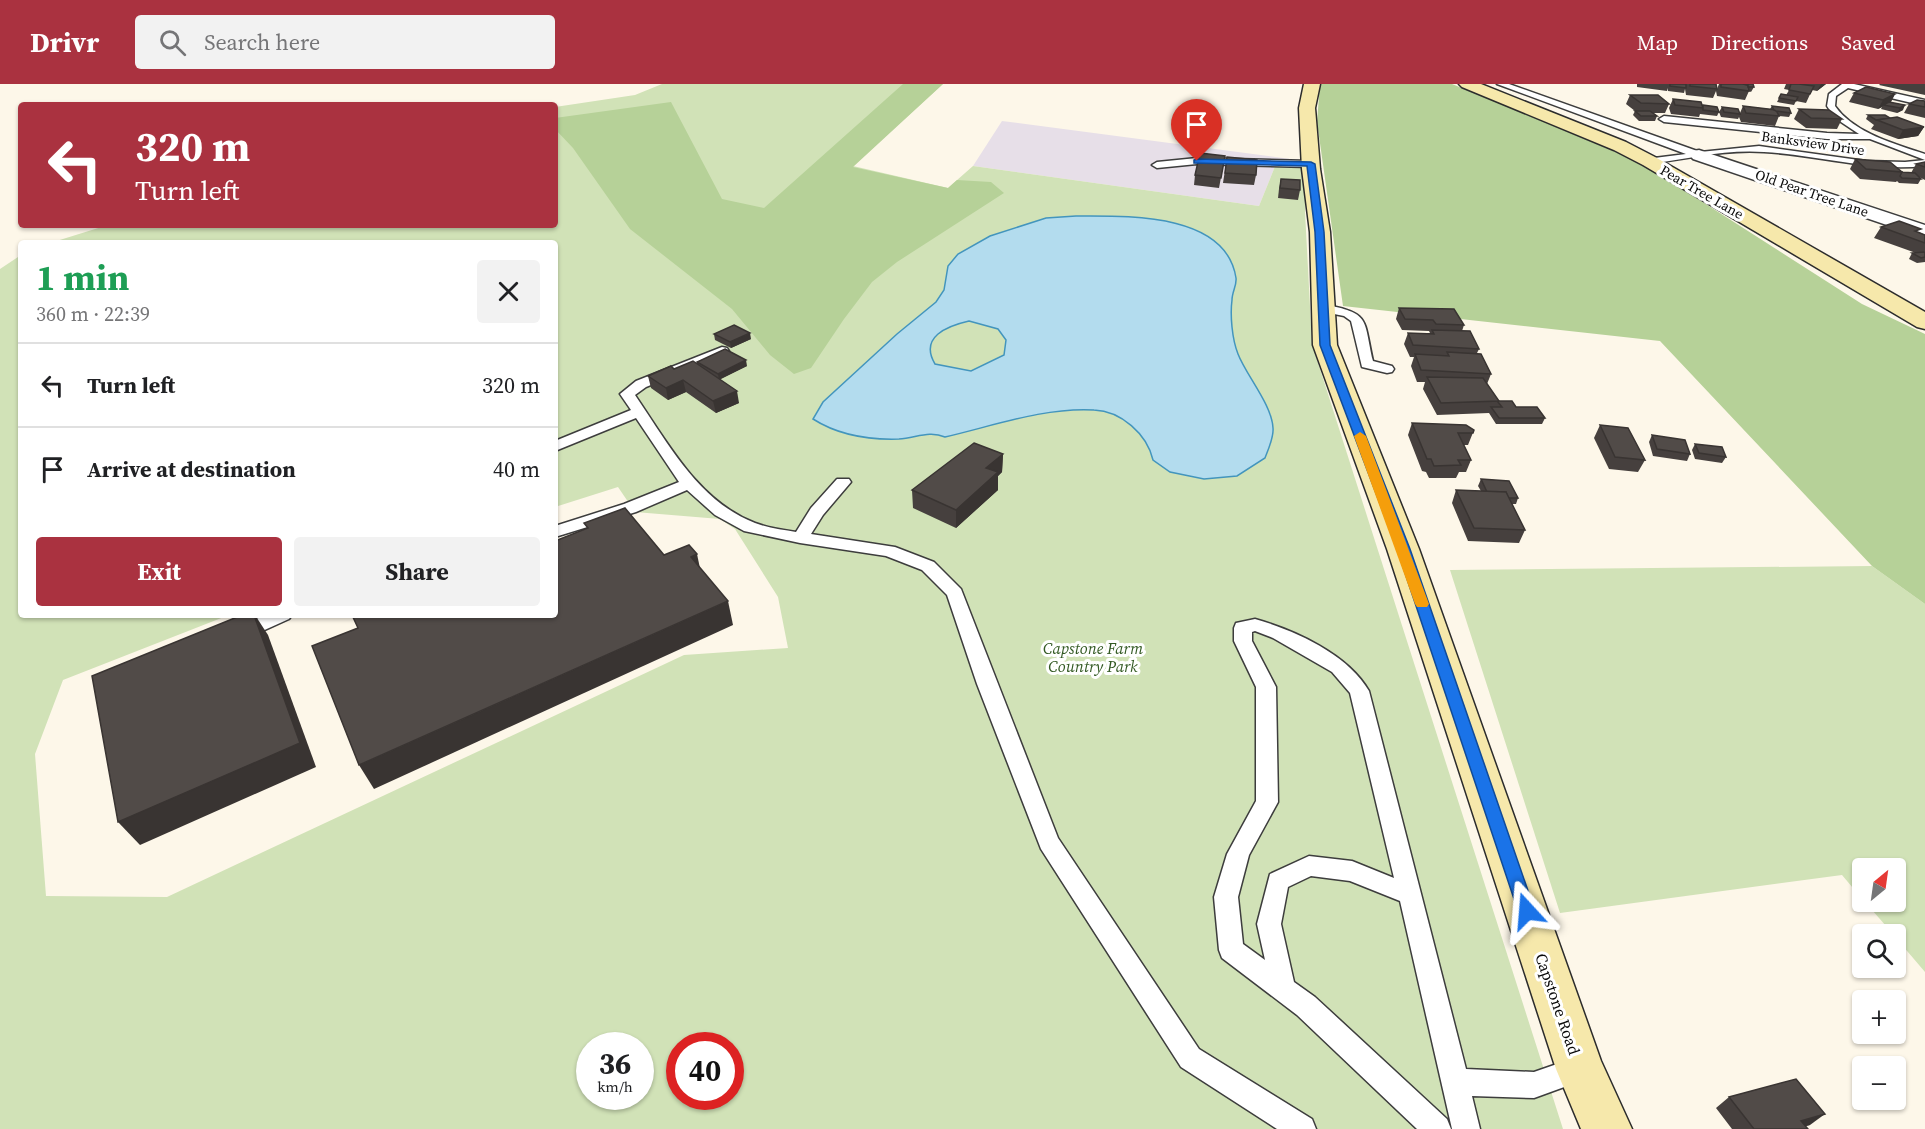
<!DOCTYPE html>
<meta charset="utf-8">
<style>
body{margin:0;font-family:"Source Serif 4",serif;background:#f2f2f2;color:#202124;height:100vh;display:flex;flex-direction:column;font-size:22px;white-space:nowrap}
*{box-sizing:border-box;margin:0}
p{font-size:20px;color:#757577}
.icon{flex:none;width:33px;height:33px;fill:none;stroke:currentColor;stroke-width:2;stroke-linecap:round;stroke-linejoin:round}
.map{position:relative;flex:1;overflow:hidden}
.drawer{position:absolute;left:18px;top:156px;width:540px;height:378px;display:flex;flex-direction:column;background:#fff;border-radius:6px;box-shadow:0 2px 4px #0004}
.drawer>*{flex:none}
.top-card{position:absolute;left:18px;top:18px;width:540px;height:126px;border-radius:6px;box-shadow:0 2px 4px #0004;background:#aa3240;color:#fff;overflow:hidden}
.needle{width:39px;rotate:29deg}
.controls{position:absolute;left:1852px;top:774px;display:grid;gap:12px}
.controls a{display:grid;place-items:center;width:54px;height:54px;border-radius:6px;background:#fff;box-shadow:0 2px 4px #0004;font-size:30px}
.speed{position:absolute;left:576px;top:948px;display:flex;gap:12px;font-size:30px;font-weight:700;text-align:center}
.speed>*{display:grid;place-content:center;width:78px;height:78px;border-radius:50%;background:#fff;box-shadow:0 2px 4px #0004;line-height:1}
.speed small{font-size:15px;font-weight:400}
.speed .limit{border:9px solid #d22;background:#fff;color:#111}
.pin{position:absolute;display:grid;place-items:center;width:51px;height:51px;color:#fff;margin:-62px -26px;border-radius:50% 50% 50% 0;rotate:-45deg;box-shadow:0 0 6px #0007}
.pin .icon{rotate:45deg}
.me{position:absolute;width:66px;margin:-33px;rotate:341deg;stroke-linejoin:round;filter:drop-shadow(0 0 4px #0008)}
.turn{display:flex;align-items:center;gap:21px;height:126px;padding:0 18px;font-size:27px}
.turn .icon{width:78px;height:78px;stroke-width:2.5}
.turn b{display:block;font-size:42px;line-height:51px}
.round{display:grid;place-items:center;flex:none;width:63px;height:63px;border-radius:6px;background:#f2f2f2}
.head{display:flex;align-items:center;justify-content:space-between;height:102px;padding:0 18px}
h1{font-size:36px;font-weight:700;line-height:45px;color:#1e9e55}
.primary-button{display:flex;gap:12px;margin-top:auto;padding:12px 18px}
.primary-button a{flex:1;height:69px;border-radius:6px;background:#aa3240;color:#fff;font-size:24px;font-weight:700;line-height:69px;text-align:center}
.primary-button a+a{background:#f2f2f2;color:#202124}
ul{padding:0;list-style:none}
li{display:flex;align-items:center;gap:18px;height:84px;padding:0 18px;border-top:2px solid #e0e0e0}
li div{flex:1}
li b{display:block;font-size:22px}
li em{font-style:normal}
header{display:flex;align-items:center;gap:36px;box-sizing:border-box;height:84px;padding:0 30px;background:#aa3240;color:#fff}
header strong{font-size:28px}
nav{display:flex;gap:33px;margin-inline-start:auto;font-size:21px}
.search{width:420px;height:54px;background:#f2f2f2;display:flex;align-items:center;gap:15px;box-sizing:border-box;padding:0 21px;border-radius:6px;color:#757577;font-size:22px}
.map>svg:first-child{display:block}
.industrial{fill:#e7dfe8}
.green{fill:#d1e2b7;fill-rule:evenodd}
.forest{fill:#b6d198}
.water{fill:#b3dcee;stroke:#4395bd;stroke-width:1.5;fill-rule:evenodd}
.lines{fill:none;stroke-linecap:round;stroke-linejoin:round}
.lane-casing{stroke:#3d3d3d;stroke-width:3}
.street-casing{stroke:#3d3d3d;stroke-width:3}
.secondary-casing{stroke:#2c2c2c;stroke-width:3}
.lane{fill:#fff;fill-rule:evenodd}
.street{fill:#fff;fill-rule:evenodd}
.secondary{fill:#f6e8ab;fill-rule:evenodd}
.wall{fill:#46403e}
.shaded-wall{fill:#393432}
.building{fill:#514b48;stroke:#393432;stroke-width:1.5}
.route{fill:#1a73e8;stroke:#114b97;stroke-width:1.5}
.slow{fill:#f59e0b}
.labels{text-anchor:middle;stroke-width:6;stroke-linejoin:round;paint-order:stroke}
.far-street-label{font-size:14px;fill:#0a0a0a;stroke:#fff}
.park-label{font-size:16px;font-style:italic;fill:#325922;stroke:#fff}
.street-label{font-size:16px;fill:#0a0a0a;stroke:#fff}
</style>
<header>
<strong>Drivr</strong>
<div class="search"><svg class="icon" aria-label="search" viewBox="0 0 24 24"><circle cx="10" cy="10" r="6"/><path d="M15 15l6 6"/></svg>Search here</div>
<nav><a>Map</a><a>Directions</a><a>Saved</a></nav>
</header>
<div class="map">
<svg width="1925" height="1045" viewBox="0 0 1925 1045">
<rect width="100%" height="100%" fill="#fdf7e9"/>
<polygon class="industrial" points="1002,37 1306,77 1276,80 1259,122 973,82"/>
<g class="green">
<path d="M 662,0 L 943,0 L 853,82 L 948,104 L 973,82 L 1259,122 L 1276,80 L 1308,82 L 1305,128 L 1312,260 L 1563,1045 L 0,1045 L 0,185 L 21,171 L 21,531 L 229,531 L 63,596 L 35,670 L 46,812 L 167,813 L 684,571 L 788,564 L 778,513 L 735,445 L 720,435 L 635,428 L 618,403 L 555,423 L 555,159 L 50,159 L 108,141 L 555,141 L 555,23 L 635,11 ZM 590,962 L 640,962 L 640,1012 L 590,1012 ZM 680,962 L 730,962 L 730,1012 L 680,1012 Z"/>
<polygon points="1872,482 1925,520 1925,888 1896,854 1896,850 1893,850 1865,818 1896,818 1896,784 1863,784 1863,816 1842,791 1560,829 1450,486"/>
</g>
<g class="forest">
<polygon points="903,0 943,0 853,83 948,104 957,96 991,98 1004,109 897,178 872,198 844,235 811,284 794,290 770,271 732,225 630,145 573,64 555,45 555,34 671,18 722,115 764,124"/>
<polygon points="1320,0 1452,0 1492,16 1640,78 1862,220 1925,250 1925,520 1872,482 1660,257 1343,222 1317,38"/>
</g>
<path class="water" d="M 1076,132 C 1126,132 1226,128 1236,194 C 1237,201 1232,208 1232,216 C 1230,231 1232,255 1238,270 C 1246,291 1272,321 1273,344 C 1274,353 1268,366 1265,374 L 1237,392 L 1204,395 L 1170,388 L 1153,376 C 1147,350 1121,327 1094,326 C 1045,323 993,342 945,353 C 929,346 916,354 899,355 C 869,356 838,351 813,335 L 823,318 L 897,250 L 936,218 L 944,206 L 948,182 L 958,170 L 990,152 L 1046,134 ZM 969,237 L 998,245 L 1006,256 L 1004,271 L 971,287 L 935,280 C 919,253 947,242 969,237 Z"/>
<g class="lines">
<defs>
<g id="lane">
<path d="M 1497,0 L 1509,0 L 1700,68 L 1759,62 L 1866,77 L 1905,78 L 1925,76 L 1925,82 C 1870,88 1819,71 1764,68 C 1726,65 1687,75 1649,80 L 1644,77 L 1646,75 L 1686,70 Z"/>
<path d="M 1842,0 L 1854,0 L 1925,16 L 1925,22 L 1848,4 L 1836,12 L 1835,22 C 1854,49 1895,60 1925,70 L 1925,76 L 1870,55 L 1827,55 L 1664,38 L 1659,35 L 1664,32 L 1827,49 L 1859,50 L 1835,34 L 1827,22 L 1829,10 Z"/>
<polygon points="1197,74 1311,77 1316,80 1311,83 1197,80 1157,84 1152,81 1157,78"/>
<path d="M 1323,220 C 1371,230 1363,233 1373,277 L 1392,282 L 1394,285 L 1392,288 L 1387,289 L 1362,283 L 1351,237 L 1344,232 L 1319,227 L 1317,224 Z"/>
<path d="M 722,263 L 727,264 L 729,267 L 727,270 L 646,303 L 635,311 C 668,359 698,417 755,439 C 768,444 783,446 796,448 L 811,424 L 837,395 L 849,395 L 851,398 L 823,431 L 811,450 L 895,463 L 934,478 L 961,505 L 1058,754 L 1199,965 L 1312,1035 L 1316,1045 L 1277,1045 L 1181,983 L 1041,765 L 977,600 L 947,511 L 922,486 L 886,472 L 800,459 L 744,447 L 715,431 L 687,406 L 636,428 L 555,453 L 555,442 L 624,420 L 679,398 L 636,334 L 555,367 L 555,357 L 631,326 L 620,310 L 636,297 Z"/>
<polygon points="266,531 292,531 289,535 247,554 240,555 233,554 231,549 233,544"/>
<path d="M 1255,535 C 1294,546 1348,570 1369,607 L 1466,985 L 1534,988 L 1580,972 L 1589,976 L 1593,985 L 1589,994 L 1534,1014 L 1472,1012 L 1480,1045 L 1452,1045 L 1400,817 L 1350,797 L 1311,792 L 1288,803 L 1281,840 L 1294,898 L 1315,913 L 1447,1035 L 1451,1045 L 1417,1045 L 1297,931 L 1222,874 L 1219,866 L 1214,813 L 1227,770 L 1256,717 L 1256,603 L 1234,557 L 1234,544 L 1236,539 ZM 1255,547 L 1273,554 L 1332,588 L 1350,609 L 1394,794 L 1352,777 L 1309,772 L 1270,790 L 1257,840 L 1265,876 L 1243,860 L 1238,813 L 1249,771 L 1278,718 L 1276,603 L 1252,557 L 1252,548 Z"/>
</g>
<polygon id="street" points="1699,66 1925,141 1925,154 1693,75 1690,71 1693,67"/>
<g id="secondary">
<polygon points="1304,0 1320,0 1315,24 1320,85 1330,148 1337,261 1419,465 1601,977 1632,1045 1581,1045 1556,985 1387,465 1313,261 1310,148 1302,85 1299,24"/>
<polygon points="1459,0 1481,0 1626,58 1655,73 1925,228 1925,245 1917,243 1643,81 1614,66 1462,3"/>
</g>
</defs>
<use href="#lane" class="lane-casing"/>
<use href="#street" class="street-casing"/>
<use href="#secondary" class="secondary-casing"/>
<use href="#lane" class="lane"/>
<use href="#street" class="street"/>
<use href="#secondary" class="secondary"/>
</g>
<g class="wall">
<polygon points="1637,0 1684,0 1686,1 1686,0 1716,0 1717,5 1719,0 1753,0 1754,3 1751,8 1749,7 1745,16 1717,12 1716,7 1713,14 1686,11 1685,5 1684,9 1668,7 1668,4 1667,7 1637,3"/>
<polygon points="1786,0 1826,0 1817,7 1812,6 1806,19 1796,17 1794,21 1777,18 1781,10 1786,11 1788,8 1789,6 1784,5"/>
<polygon points="1880,0 1925,0 1925,11 1879,1"/>
<polygon points="1854,9 1895,10 1891,18 1903,26 1897,29 1881,25 1882,23 1878,25 1849,18"/>
<polygon points="1630,11 1669,20 1665,29 1653,29 1657,32 1655,37 1639,37 1633,31 1635,27 1626,20"/>
<polygon points="1673,15 1703,21 1719,28 1717,32 1700,30 1699,33 1671,30 1669,24"/>
<polygon points="1925,17 1925,34 1904,29 1909,20"/>
<polygon points="1743,22 1770,25 1772,22 1791,29 1789,33 1779,32 1775,42 1741,38 1739,33 1738,35 1721,33 1719,28 1722,23 1740,29"/>
<polygon points="1799,25 1842,35 1837,45 1806,44 1794,35"/>
<polygon points="1868,31 1890,34 1924,43 1918,52 1898,55 1871,45 1874,41 1866,35"/>
<polygon points="1225,72 1219,104 1194,101 1195,91"/>
<polygon points="1227,73 1256,91 1254,101 1223,99"/>
<polygon points="1855,75 1901,88 1911,89 1916,80 1925,78 1925,96 1919,93 1921,95 1918,100 1899,99 1897,97 1896,98 1860,95 1850,85"/>
<polygon points="1281,95 1300,106 1298,116 1278,114 1279,105"/>
<polygon points="1881,143 1919,148 1925,151 1925,178 1917,179 1909,175 1912,169 1916,169 1874,154"/>
<polygon points="1399,224 1464,241 1462,247 1479,265 1477,269 1491,290 1487,300 1499,317 1545,334 1542,340 1496,340 1489,329 1437,331 1423,305 1425,298 1417,298 1411,282 1414,273 1410,273 1404,260 1408,249 1430,249 1429,247 1402,246 1396,235"/>
<polygon points="714,250 751,255 731,264 715,256"/>
<polygon points="697,278 747,282 720,295 739,319 716,329 686,308 668,316 651,304 648,292 697,280"/>
<polygon points="1412,339 1474,346 1468,361 1464,361 1471,376 1466,388 1459,388 1456,394 1429,394 1426,388 1422,387 1408,351"/>
<polygon points="1600,341 1645,376 1638,388 1609,385 1594,354"/>
<polygon points="1652,351 1690,370 1687,377 1653,372 1649,358"/>
<polygon points="1695,360 1726,373 1722,379 1695,375 1692,366"/>
<polygon points="1003,370 1002,388 998,392 998,406 956,444 913,424 912,406"/>
<polygon points="1481,395 1518,414 1516,420 1512,420 1525,446 1519,459 1468,457 1452,419 1456,406 1481,407 1478,402"/>
<polygon points="1729,1013 1810,1041 1805,1042 1808,1045 1732,1045 1716,1024"/>
</g>
<g class="shaded-wall">
<polygon points="1821,0 1826,0 1817,7"/>
<polygon points="1895,10 1890,19 1883,21 1882,23 1878,25 1883,16"/>
<polygon points="1905,21 1903,26 1897,29 1900,24"/>
<polygon points="1924,43 1918,52 1898,55 1903,46"/>
<polygon points="750,249 751,255 731,264 730,258"/>
<polygon points="746,276 747,282 719,296 718,290"/>
<polygon points="683,296 686,308 668,316 666,304"/>
<polygon points="737,307 739,319 716,329 713,317"/>
<polygon points="1003,370 1002,388 998,392 998,406 956,444 956,426 986,384"/>
<polygon points="697,470 702,494 691,473"/>
<polygon points="728,517 733,541 374,705 359,681"/>
<polygon points="254,531 255,531 268,551 316,683 140,761 118,738"/>
<polygon points="1825,1030 1810,1041 1796,1045 1801,1037"/>
</g>
<g class="building">
<polygon points="1670,0 1686,0 1686,4 1670,2"/>
<polygon points="1690,0 1716,0 1717,5 1690,2"/>
<polygon points="1721,0 1743,0 1748,1 1749,7 1721,3"/>
<polygon points="1743,0 1753,0 1754,3 1748,3 1748,1"/>
<polygon points="1791,0 1799,0 1814,2 1810,10 1789,6"/>
<polygon points="1866,3 1895,10 1883,16 1854,9"/>
<polygon points="1781,10 1798,13 1796,17 1779,14"/>
<polygon points="1630,11 1658,11 1669,20 1641,19"/>
<polygon points="1673,15 1701,18 1703,24 1675,21"/>
<polygon points="1917,16 1925,17 1925,23 1909,20"/>
<polygon points="1889,18 1905,21 1900,24 1883,21"/>
<polygon points="1703,21 1717,23 1719,28 1703,26"/>
<polygon points="1743,22 1776,26 1779,32 1746,29"/>
<polygon points="1772,22 1789,24 1791,29 1776,27 1774,26"/>
<polygon points="1722,23 1738,25 1740,30 1724,28"/>
<polygon points="1799,25 1829,26 1842,35 1811,34"/>
<polygon points="1635,27 1650,27 1657,32 1641,32"/>
<polygon points="1868,31 1885,31 1890,34 1876,36"/>
<polygon points="1897,33 1924,43 1903,46 1877,36"/>
<polygon points="1200,69 1225,72 1221,94 1195,91"/>
<polygon points="1227,73 1257,76 1256,91 1225,89"/>
<polygon points="1855,75 1890,78 1902,88 1866,85"/>
<polygon points="1925,78 1925,83 1916,80"/>
<polygon points="1901,88 1915,89 1921,95 1902,94 1900,92 1902,88"/>
<polygon points="1281,95 1300,96 1300,106 1280,104"/>
<polygon points="1899,137 1921,145 1915,147 1925,151 1925,159 1881,143"/>
<polygon points="1924,168 1925,169 1925,173 1921,174 1912,169"/>
<polygon points="1399,224 1454,225 1464,241 1436,240 1433,236 1405,235"/>
<polygon points="734,241 750,249 730,258 714,250"/>
<polygon points="1432,246 1470,247 1479,265 1413,261 1408,249 1434,250"/>
<polygon points="725,265 746,276 718,290 697,278"/>
<polygon points="1447,268 1481,270 1491,290 1421,286 1415,270 1449,272"/>
<polygon points="693,277 737,307 713,317 683,296 666,304 648,292 671,282 674,285"/>
<polygon points="1427,293 1483,294 1499,317 1441,319"/>
<polygon points="1499,317 1512,317 1516,323 1537,323 1545,334 1499,334 1491,323 1502,323 1498,318"/>
<polygon points="1412,339 1466,341 1474,346 1473,349 1458,349 1471,376 1458,376 1461,381 1434,382 1431,375 1427,375"/>
<polygon points="1600,341 1628,344 1645,376 1615,373"/>
<polygon points="1652,351 1685,356 1690,370 1657,365"/>
<polygon points="974,359 1003,370 986,384 998,388 956,426 912,406"/>
<polygon points="1695,360 1722,363 1726,373 1699,369"/>
<polygon points="1481,395 1509,397 1518,414 1508,414 1506,408 1487,408"/>
<polygon points="1456,406 1506,408 1525,446 1474,444"/>
<polygon points="625,424 664,471 689,461 697,470 691,473 728,517 359,681 312,562 358,544 352,531 555,531 555,457 588,444 584,439"/>
<polygon points="242,531 254,531 300,659 118,738 92,592"/>
<polygon points="1796,995 1825,1030 1801,1037 1808,1045 1754,1045 1729,1013"/>
</g>
<polygon class="route" points="1197,75 1311,78 1315,80 1324,148 1330,261 1410,465 1535,827 1533,832 1527,835 1520,832 1518,827 1397,465 1320,261 1315,148 1307,82 1194,79 1194,76"/>
<polygon class="slow" points="1360,348 1366,352 1429,520 1427,523 1417,523 1415,520 1354,352"/>
<g class="labels">
<g class="far-street-label">
<text transform="translate(1813 59) rotate(8)" y="5">Banksview Drive</text>
<text transform="translate(1702 108) rotate(30)" y="5">Pear Tree Lane</text>
<text transform="translate(1812 109) rotate(19)" y="5">Old Pear Tree Lane</text>
</g>
<g class="park-label">
<text x="1093" y="570">Capstone Farm<tspan x="1093" dy="18">Country Park</tspan></text>
</g>
<g class="street-label">
<text transform="translate(1558 920) rotate(71)" y="6">Capstone Road</text>
</g>
</g>
</svg>
<div class="controls">
<a><svg class="needle" viewBox="-14 -14 28 28"><path d="M0-13l5 13h-10z" fill="#e53935"/><path d="M0 13l5-13h-10z" fill="#757577"/></svg></a>
<a><svg class="icon" aria-label="search" viewBox="0 0 24 24"><circle cx="10" cy="10" r="6"/><path d="M15 15l6 6"/></svg></a>
<a>+</a>
<a>−</a>
</div>
<div class="speed"><div>36<small>km/h</small></div><div class="limit">40</div></div>
<div class="pin" style="left:1197px;top:77px;background:#d93025"><svg class="icon" aria-label="arrive" viewBox="0 0 24 24"><path d="M6 21V4h12l-3 4 3 4H6"/></svg></div>
<svg class="me" style="left:1527px;top:827px" viewBox="-20 -20 40 40"><path d="M0-17L14 15 0 8-14 15z" fill="#1a73e8" stroke="#fff" stroke-width="4"/></svg>
<div class="top-card">
<div class="turn"><svg class="icon" aria-label="left" viewBox="0 0 24 24"><path d="M17 20v-9H6M10 6l-5 5 5 5"/></svg><div><b>320 m</b>Turn left</div></div>
</div>
<section class="drawer">
<div class="head"><div><h1>1 min</h1><p>360 m · 22:39</p></div><a class="round"><svg class="icon" aria-label="close" viewBox="0 0 24 24"><path d="M6 6l12 12M18 6L6 18"/></svg></a></div>
<ul>
<li><svg class="icon" aria-label="left" viewBox="0 0 24 24"><path d="M17 20v-9H6M10 6l-5 5 5 5"/></svg><div><b>Turn left</b></div><em>320 m</em></li>
<li><svg class="icon" aria-label="arrive" viewBox="0 0 24 24"><path d="M6 21V4h12l-3 4 3 4H6"/></svg><div><b>Arrive at destination</b></div><em>40 m</em></li>
</ul>
<div class="primary-button"><a>Exit</a><a>Share</a></div>
</section>
</div>
